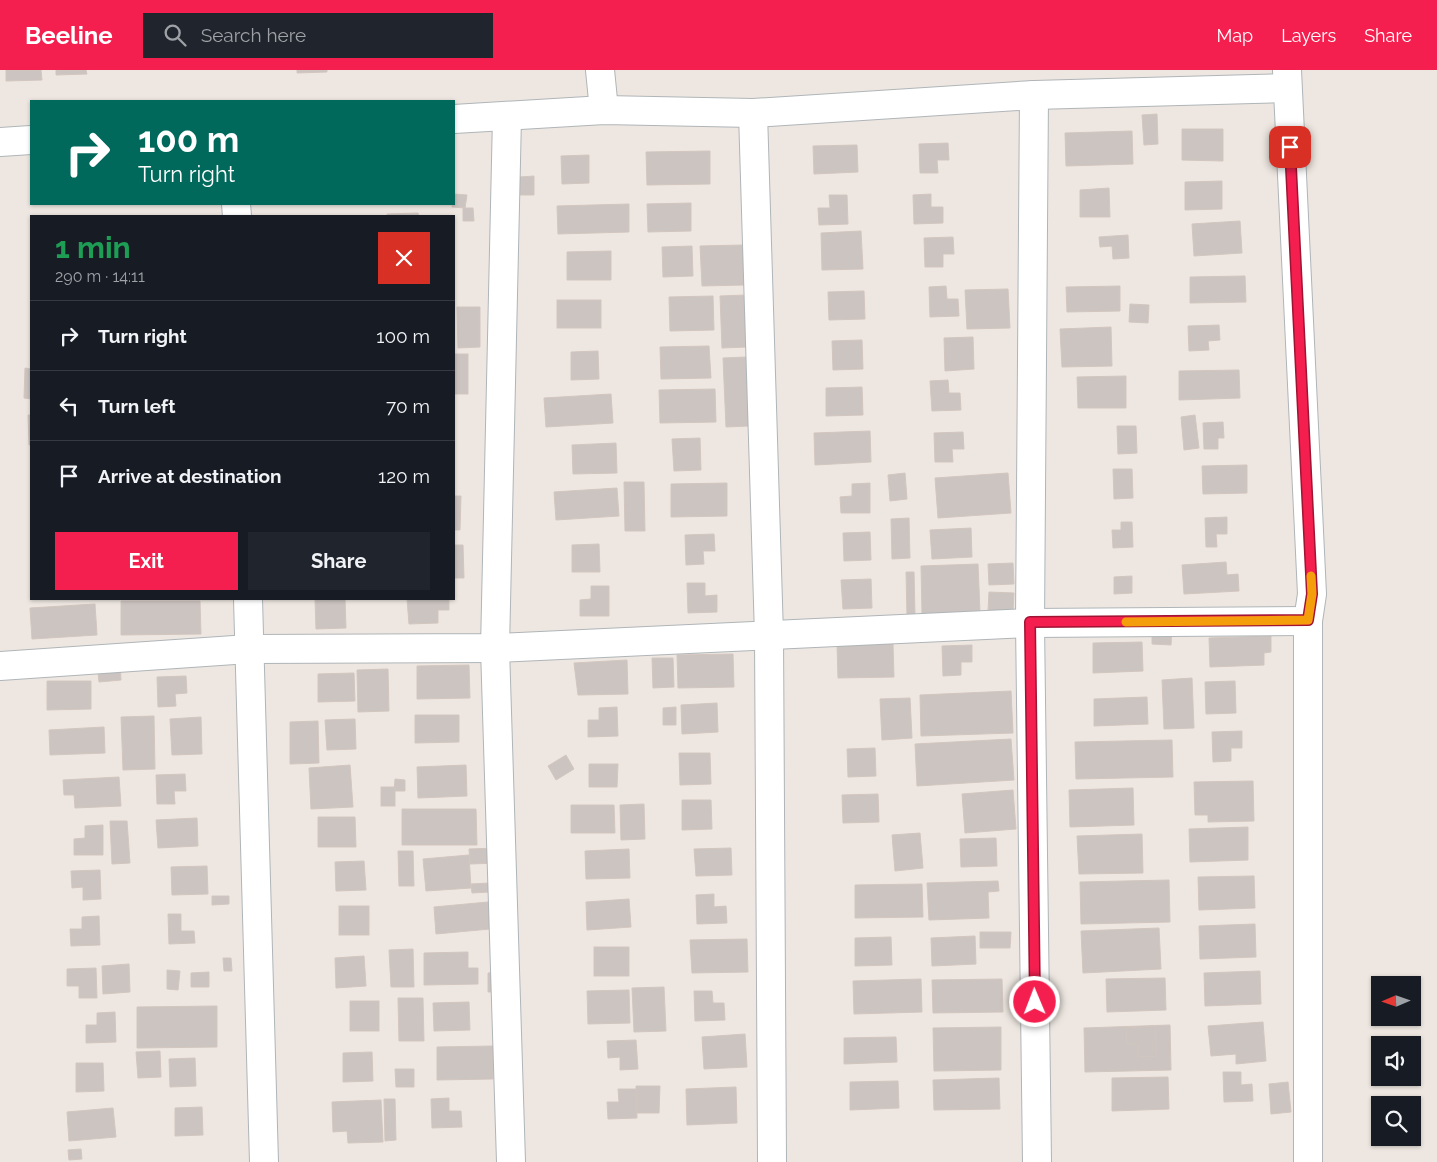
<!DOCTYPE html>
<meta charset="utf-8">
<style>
body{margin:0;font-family:Raleway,sans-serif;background:#20242c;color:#f1f3f6;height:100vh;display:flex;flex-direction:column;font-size:19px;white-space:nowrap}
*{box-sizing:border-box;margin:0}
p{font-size:16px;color:#9ea1a6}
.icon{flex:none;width:28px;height:28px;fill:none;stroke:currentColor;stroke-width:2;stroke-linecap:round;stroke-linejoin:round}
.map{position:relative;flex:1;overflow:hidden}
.drawer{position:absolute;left:30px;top:145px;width:425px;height:385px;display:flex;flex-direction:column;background:#171b24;border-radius:0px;box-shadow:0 1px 4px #0004}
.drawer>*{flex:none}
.top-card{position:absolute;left:30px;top:30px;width:425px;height:105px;border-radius:0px;box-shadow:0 1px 4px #0004;background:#00695c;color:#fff;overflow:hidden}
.needle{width:32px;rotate:268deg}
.controls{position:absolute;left:1371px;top:906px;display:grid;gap:10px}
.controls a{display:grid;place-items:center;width:50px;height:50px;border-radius:0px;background:#171b24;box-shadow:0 1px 4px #0004;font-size:25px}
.pin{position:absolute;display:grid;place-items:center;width:42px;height:42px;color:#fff;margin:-21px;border-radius:10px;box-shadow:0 2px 8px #0006}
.me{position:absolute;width:55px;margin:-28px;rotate:359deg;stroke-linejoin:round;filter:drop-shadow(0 0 4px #0008)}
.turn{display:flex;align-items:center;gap:18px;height:105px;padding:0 25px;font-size:22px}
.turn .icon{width:65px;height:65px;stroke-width:2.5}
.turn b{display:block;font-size:35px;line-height:42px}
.round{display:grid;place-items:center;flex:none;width:52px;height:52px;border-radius:0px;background:#20242c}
.summary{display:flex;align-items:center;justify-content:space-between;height:85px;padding:0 25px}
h1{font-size:30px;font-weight:700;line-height:38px;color:#1e9e55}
.primary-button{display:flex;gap:10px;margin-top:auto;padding:10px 25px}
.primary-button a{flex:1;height:58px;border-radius:0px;background:#f51f4f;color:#fff;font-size:20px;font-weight:700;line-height:58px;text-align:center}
.primary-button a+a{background:#20242c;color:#f1f3f6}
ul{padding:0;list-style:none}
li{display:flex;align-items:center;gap:15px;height:70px;padding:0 25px;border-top:1px solid #363941}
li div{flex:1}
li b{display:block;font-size:19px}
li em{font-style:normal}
header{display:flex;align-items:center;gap:30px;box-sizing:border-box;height:70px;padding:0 25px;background:#f51f4f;color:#fff}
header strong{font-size:24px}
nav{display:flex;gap:28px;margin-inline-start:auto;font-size:18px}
.search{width:350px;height:45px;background:#20242c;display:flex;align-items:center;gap:12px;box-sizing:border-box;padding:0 18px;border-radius:0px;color:#9ea1a6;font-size:19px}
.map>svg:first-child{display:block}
.building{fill:#cbc4c0;stroke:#d3c6bf}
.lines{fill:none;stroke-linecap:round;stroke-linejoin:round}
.minor-casing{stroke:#afb5b8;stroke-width:30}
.minor{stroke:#fff;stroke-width:28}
.route-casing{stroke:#9f1433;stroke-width:12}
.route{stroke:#f51f4f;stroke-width:9}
.slow{stroke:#f59e0b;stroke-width:9}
</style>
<header>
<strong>Beeline</strong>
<div class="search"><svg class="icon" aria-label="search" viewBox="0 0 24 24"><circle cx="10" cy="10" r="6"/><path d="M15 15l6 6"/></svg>Search here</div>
<nav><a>Map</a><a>Layers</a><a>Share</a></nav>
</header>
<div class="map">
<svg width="1437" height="1092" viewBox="0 0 1437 1092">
<rect width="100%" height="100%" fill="#eee7e1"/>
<g class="building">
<polygon points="6,0 41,0 42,10 6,11"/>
<polygon points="56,0 86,0 87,4 56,5"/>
<polygon points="297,0 327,0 327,2 297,3"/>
<polygon points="1157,44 1158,74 1144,75 1142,45"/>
<polygon points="1182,59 1223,59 1223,91 1182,90"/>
<polygon points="1132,61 1133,94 1066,96 1065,63"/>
<polygon points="948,73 949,90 937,90 938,103 920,103 919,74"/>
<polygon points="857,75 858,102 814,104 813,76"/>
<polygon points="710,81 710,114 647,115 646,82"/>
<polygon points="589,85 589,113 562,114 561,86"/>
<polygon points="534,106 534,125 520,125 520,107"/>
<polygon points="1222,111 1222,139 1185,140 1185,112"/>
<polygon points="1109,118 1110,147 1080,147 1080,120"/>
<polygon points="454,124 467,125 465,138 452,137"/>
<polygon points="931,124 931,137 943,137 943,153 914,154 913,125"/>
<polygon points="829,125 847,125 848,154 819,155 818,138 830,138"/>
<polygon points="691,133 691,161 648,162 647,134"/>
<polygon points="629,134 629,162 558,164 557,136"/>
<polygon points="463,138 473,138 474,151 463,151"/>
<polygon points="418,143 419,146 387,146 387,144"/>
<polygon points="1240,151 1242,183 1194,186 1192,154"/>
<polygon points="861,161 863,199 822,200 821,163"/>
<polygon points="1128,165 1129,188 1113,189 1112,176 1100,177 1099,167"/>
<polygon points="953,167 954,184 943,184 943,197 925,197 924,168"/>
<polygon points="743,175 744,215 702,216 700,176"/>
<polygon points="692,176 693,206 663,207 662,177"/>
<polygon points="611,181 611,210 567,210 567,182"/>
<polygon points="1245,206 1246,232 1190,233 1190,207"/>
<polygon points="946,216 947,229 958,229 959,246 930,247 929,217"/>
<polygon points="1120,216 1120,241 1067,242 1066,217"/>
<polygon points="1008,219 1010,258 967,259 965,220"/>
<polygon points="864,221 865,249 829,250 828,222"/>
<polygon points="745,225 747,277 722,278 720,226"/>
<polygon points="713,226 714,260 670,261 669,227"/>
<rect x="557" y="230" width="44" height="28"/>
<polygon points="1130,234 1149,235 1148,253 1129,252"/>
<polygon points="457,237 480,237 480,277 458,278"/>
<polygon points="1219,255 1220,270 1208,271 1209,280 1189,281 1188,256"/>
<polygon points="1111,257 1112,296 1062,297 1060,259"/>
<polygon points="973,267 974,299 945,301 944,268"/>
<polygon points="862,270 863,299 833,300 832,271"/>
<polygon points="709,276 711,308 661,309 660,277"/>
<polygon points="598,281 599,309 571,310 571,282"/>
<rect x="454" y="284" width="14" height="40"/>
<polygon points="746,287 749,356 726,357 723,288"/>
<polygon points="25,298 31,299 31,329 24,328"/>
<polygon points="1239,300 1240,328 1179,330 1179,301"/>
<polygon points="1126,306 1126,338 1078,338 1077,307"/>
<polygon points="948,310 949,323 960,323 961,340 932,341 930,311"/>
<polygon points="862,317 863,345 826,346 826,318"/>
<polygon points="715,319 716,352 660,353 659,320"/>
<polygon points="611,324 613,353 546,357 544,328"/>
<polygon points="28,345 31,345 31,375 29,375"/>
<polygon points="1195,345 1199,378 1184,380 1181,347"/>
<polygon points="1223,352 1224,368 1218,368 1218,379 1204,379 1203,353"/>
<polygon points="1117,356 1136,356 1137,383 1118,384"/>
<polygon points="870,361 871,392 815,395 814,363"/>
<polygon points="963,362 964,379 952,379 953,392 935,392 934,363"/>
<polygon points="700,368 701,400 674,401 672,369"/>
<polygon points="616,373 617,403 573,404 572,375"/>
<polygon points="1247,395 1247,423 1203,424 1202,396"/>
<polygon points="1113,399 1132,399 1133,428 1114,429"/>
<polygon points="905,403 907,429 890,431 888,405"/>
<polygon points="1008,403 1011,443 938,448 935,408"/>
<polygon points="624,412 644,412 645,461 625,461"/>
<polygon points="727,413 727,446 671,447 671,414"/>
<polygon points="870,413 870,443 841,443 840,427 852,426 852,414"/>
<polygon points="617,418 619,446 556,450 554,422"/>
<polygon points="454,426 461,426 460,460 454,460"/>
<polygon points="1227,447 1227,464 1216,464 1217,477 1206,477 1205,448"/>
<polygon points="909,448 910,488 892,489 891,449"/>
<polygon points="1121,452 1132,452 1133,477 1113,478 1112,460 1121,460"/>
<polygon points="971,458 972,487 932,489 930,460"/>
<polygon points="870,462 871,490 844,491 843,463"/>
<polygon points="714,464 715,481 703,481 704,494 686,495 685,465"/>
<polygon points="599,474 600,502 572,502 572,475"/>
<polygon points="454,475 463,475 464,508 454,508"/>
<polygon points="1226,492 1227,505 1238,504 1239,521 1184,524 1182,495"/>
<polygon points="1013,493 1014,514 989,515 988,494"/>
<polygon points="978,494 980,542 922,544 921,496"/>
<polygon points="906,502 914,502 915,545 907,546"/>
<polygon points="1132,506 1132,523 1114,524 1114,507"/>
<polygon points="871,509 872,538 843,539 841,510"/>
<polygon points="687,513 705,513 705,526 717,525 717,542 688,543"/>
<polygon points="591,516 609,516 609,546 580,546 580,530 591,529"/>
<polygon points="989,522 1014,523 1013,542 988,541"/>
<polygon points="345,529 346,558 316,559 315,530"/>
<polygon points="407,529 449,529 449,540 438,540 438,553 409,554"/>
<polygon points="121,531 200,531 201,564 121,565"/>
<polygon points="95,534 97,565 32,569 30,538"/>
<polygon points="1152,556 1172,557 1171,575 1152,574"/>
<polygon points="1271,566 1271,582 1264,583 1264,595 1210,597 1209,568"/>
<polygon points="1142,572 1143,601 1093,603 1093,573"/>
<polygon points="893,574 894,607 838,608 837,575"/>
<polygon points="972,575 972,592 961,592 961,605 943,606 942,576"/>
<polygon points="733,584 734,617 678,618 677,585"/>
<polygon points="652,588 673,588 674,617 653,618"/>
<polygon points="627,590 628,624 578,625 574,593"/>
<polygon points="120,592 121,610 99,612 97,593"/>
<polygon points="469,595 470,628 417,629 417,596"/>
<polygon points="388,599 389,641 358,642 357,600"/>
<polygon points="354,603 355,631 318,632 318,604"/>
<polygon points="186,606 187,623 175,624 176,636 158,637 157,607"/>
<polygon points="1192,608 1194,658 1164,659 1162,610"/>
<polygon points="47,611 91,611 91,639 47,640"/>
<polygon points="1235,611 1236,643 1206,644 1205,612"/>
<polygon points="1011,621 1013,663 921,666 920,625"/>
<polygon points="1147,627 1148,654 1094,656 1094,629"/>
<polygon points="910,628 912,668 882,670 880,629"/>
<polygon points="717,633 718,662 682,664 681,635"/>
<polygon points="617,637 618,666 588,667 588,650 599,650 599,638"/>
<polygon points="676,637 676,655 663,655 663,638"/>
<polygon points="415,645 459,645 459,672 415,673"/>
<polygon points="154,646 155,699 123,700 121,647"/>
<polygon points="201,647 202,684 172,685 170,649"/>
<polygon points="355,649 356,679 327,680 325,650"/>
<polygon points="318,651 319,693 290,694 290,652"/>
<polygon points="104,657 105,683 50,685 49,660"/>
<polygon points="1242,661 1242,678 1231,678 1231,691 1213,692 1212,662"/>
<polygon points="1011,669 1014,710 917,716 915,674"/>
<polygon points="1172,670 1173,707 1076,709 1075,672"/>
<polygon points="875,678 876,706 848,707 847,679"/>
<polygon points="679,683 710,683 711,714 680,715"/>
<polygon points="566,685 574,699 556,710 548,696"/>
<polygon points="589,694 618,694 617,717 589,717"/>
<polygon points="350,695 353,737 311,739 309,698"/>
<polygon points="466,695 467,726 418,728 417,697"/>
<polygon points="185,704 186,721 174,721 175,734 157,734 156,705"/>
<polygon points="119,707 121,736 75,738 74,725 64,725 63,710"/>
<polygon points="395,709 405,710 405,721 394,721"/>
<polygon points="1253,711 1254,751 1208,752 1208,745 1195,745 1194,712"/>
<rect x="381" y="717" width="14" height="19"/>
<polygon points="1133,718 1134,755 1070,757 1069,720"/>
<polygon points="1013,720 1016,759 965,763 962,724"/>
<polygon points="878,724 879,752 843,753 842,725"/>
<polygon points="682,730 711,730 712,759 682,760"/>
<polygon points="644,734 645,769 621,770 620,735"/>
<polygon points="571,735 614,735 615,763 571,763"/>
<polygon points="402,739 476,739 477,775 402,775"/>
<polygon points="318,747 355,747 356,777 318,777"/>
<polygon points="197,748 198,776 158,778 156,750"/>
<polygon points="110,751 127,751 130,793 112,794"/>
<polygon points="103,755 103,785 74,785 74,769 85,768 85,756"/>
<polygon points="1248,757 1248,790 1190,792 1189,759"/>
<polygon points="920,763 923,798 895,801 892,765"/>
<polygon points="1142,764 1143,803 1079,804 1077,766"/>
<polygon points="996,768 997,796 961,797 960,769"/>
<polygon points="498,778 499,793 470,794 469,779"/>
<polygon points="731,778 732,805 696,806 694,779"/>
<polygon points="629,779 630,808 586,809 585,781"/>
<polygon points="398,781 413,781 414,816 399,816"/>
<polygon points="469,785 471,818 426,821 423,789"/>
<polygon points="364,791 366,820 336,821 335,792"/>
<polygon points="207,796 208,824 172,825 171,797"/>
<polygon points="100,800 101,829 83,830 83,817 72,818 71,801"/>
<polygon points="1254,806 1255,838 1199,840 1198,807"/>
<polygon points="1169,810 1170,852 1081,854 1080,812"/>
<polygon points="998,811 999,821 988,822 989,848 929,850 927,813"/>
<polygon points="489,813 489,822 472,823 471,814"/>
<polygon points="922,814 923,847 855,848 855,815"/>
<polygon points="714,824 714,837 726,836 727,853 697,854 696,825"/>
<polygon points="212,826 229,826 229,834 212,835"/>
<polygon points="629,829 631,857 587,860 586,832"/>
<polygon points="488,832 490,859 436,864 434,837"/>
<rect x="339" y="836" width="30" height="29"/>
<polygon points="168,844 181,844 181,861 194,861 195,873 169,874"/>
<polygon points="99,846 100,875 71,876 70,859 82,859 82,847"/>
<polygon points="1255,854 1256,887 1200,889 1199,856"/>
<polygon points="1159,858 1161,899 1083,903 1081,861"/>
<polygon points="980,862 1011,862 1010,878 980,878"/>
<polygon points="975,866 976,894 932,896 931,868"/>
<polygon points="891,867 892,895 855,896 855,868"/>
<polygon points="747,869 748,902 692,903 690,870"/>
<rect x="594" y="877" width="35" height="29"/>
<polygon points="413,879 414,917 391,917 389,880"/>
<polygon points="468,882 468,898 478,898 478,914 424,915 424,883"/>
<polygon points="364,886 366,916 336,918 335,888"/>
<polygon points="223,888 231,888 232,901 224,901"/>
<polygon points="129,894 130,922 103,924 102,896"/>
<polygon points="96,898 97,928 79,928 79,916 67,916 67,899"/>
<polygon points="167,900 180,901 178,920 167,919"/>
<polygon points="1260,901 1261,934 1205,936 1204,903"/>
<polygon points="209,902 209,917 191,917 191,903"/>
<polygon points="497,902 497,922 488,922 488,903"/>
<polygon points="1165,908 1166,940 1107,942 1106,909"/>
<polygon points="921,909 922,942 854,944 853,911"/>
<polygon points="1002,909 1003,942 933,943 932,910"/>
<polygon points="664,917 666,961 634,962 632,918"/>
<polygon points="629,920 630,953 588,954 587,921"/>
<polygon points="694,921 712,921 713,933 724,933 725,950 695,951"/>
<polygon points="398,928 423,928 424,971 399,971"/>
<rect x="350" y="931" width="29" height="30"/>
<polygon points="469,932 470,960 434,961 433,933"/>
<polygon points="217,936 217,977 137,978 137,937"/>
<polygon points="115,942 116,972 86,973 86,955 97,955 97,943"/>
<polygon points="1263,952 1266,991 1236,994 1236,984 1211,986 1208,956"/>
<polygon points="1170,955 1171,1000 1085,1002 1084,958"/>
<polygon points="1155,956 1157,986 1139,987 1138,974 1127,974 1126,958"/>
<polygon points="1001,957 1001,1000 934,1001 933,958"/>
<polygon points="745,964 747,997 704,999 702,967"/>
<polygon points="896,967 897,992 844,994 844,968"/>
<polygon points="636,970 638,999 620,1000 620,987 608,988 607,971"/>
<polygon points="493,976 493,1009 437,1010 437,977"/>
<polygon points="160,981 161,1007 138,1008 136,982"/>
<polygon points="372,982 373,1011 343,1012 343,983"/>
<polygon points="195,988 196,1016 170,1017 169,989"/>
<polygon points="76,993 103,993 104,1021 76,1022"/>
<polygon points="395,999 414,999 414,1017 396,1017"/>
<polygon points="1223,1002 1241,1002 1241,1015 1252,1014 1253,1031 1224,1032"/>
<polygon points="1168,1007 1169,1039 1112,1041 1112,1008"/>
<polygon points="999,1008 1000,1039 934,1040 933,1010"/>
<polygon points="898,1011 899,1038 850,1040 850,1012"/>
<polygon points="1288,1012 1291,1042 1271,1044 1269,1014"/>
<polygon points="636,1016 660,1016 659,1043 636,1043"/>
<polygon points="736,1017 737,1053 687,1055 686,1019"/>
<polygon points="618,1019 636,1019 637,1048 608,1049 607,1032 619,1032"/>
<polygon points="449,1028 449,1041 461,1041 462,1057 432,1058 431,1029"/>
<polygon points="384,1029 395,1029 396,1070 385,1071"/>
<polygon points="381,1030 383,1072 348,1073 347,1061 333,1062 332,1032"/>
<polygon points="202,1037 203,1065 175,1066 175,1038"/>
<polygon points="113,1038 116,1067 69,1071 67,1042"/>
<polygon points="81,1079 82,1089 69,1090 68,1080"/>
</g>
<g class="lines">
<defs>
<g id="minor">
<polyline points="600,0 604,40"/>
<polyline points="1287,0 1312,524 1308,551 1308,1092"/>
<polyline points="1034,25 1030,553 1037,1092"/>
<polyline points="753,43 769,565 772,1092"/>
<polyline points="507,47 495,578 511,1092"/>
<polyline points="454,49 604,40 753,43 1034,25 1287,18"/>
<polyline points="0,72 31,70"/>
<polyline points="236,134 237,146"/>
<polyline points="248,529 264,1092"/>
<polyline points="0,596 249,579 495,578 1030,553 1308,551"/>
</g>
</defs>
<use href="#minor" class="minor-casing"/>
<use href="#minor" class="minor"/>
</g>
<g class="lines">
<defs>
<polyline id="route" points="1035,932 1030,552 1308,550 1312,524 1290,77"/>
</defs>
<use href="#route" class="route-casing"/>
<use href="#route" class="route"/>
<polyline class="slow" points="1126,552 1308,550 1312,524 1311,506"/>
</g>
</svg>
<div class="controls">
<a><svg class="needle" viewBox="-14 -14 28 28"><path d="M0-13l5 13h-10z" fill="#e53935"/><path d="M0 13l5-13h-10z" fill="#9ea1a6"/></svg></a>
<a><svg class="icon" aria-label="sound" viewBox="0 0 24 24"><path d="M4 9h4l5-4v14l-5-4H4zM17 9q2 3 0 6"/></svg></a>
<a><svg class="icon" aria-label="search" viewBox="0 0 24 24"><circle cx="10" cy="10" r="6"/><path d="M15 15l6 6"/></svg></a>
</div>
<div class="pin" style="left:1290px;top:77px;background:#d93025"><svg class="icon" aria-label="arrive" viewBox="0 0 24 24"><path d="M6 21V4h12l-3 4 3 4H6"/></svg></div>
<svg class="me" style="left:1035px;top:932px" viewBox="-20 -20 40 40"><circle r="17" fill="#f51f4f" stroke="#fff" stroke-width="3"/><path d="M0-11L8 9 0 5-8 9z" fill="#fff"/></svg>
<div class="top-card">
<div class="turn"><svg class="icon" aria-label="right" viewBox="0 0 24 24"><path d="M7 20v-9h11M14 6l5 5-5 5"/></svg><div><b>100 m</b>Turn right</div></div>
</div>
<section class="drawer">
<div class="summary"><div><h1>1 min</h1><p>290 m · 14:11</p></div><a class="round" style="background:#d93025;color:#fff"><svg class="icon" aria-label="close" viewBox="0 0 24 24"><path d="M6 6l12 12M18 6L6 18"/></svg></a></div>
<ul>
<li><svg class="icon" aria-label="right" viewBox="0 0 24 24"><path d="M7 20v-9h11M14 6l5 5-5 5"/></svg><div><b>Turn right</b></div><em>100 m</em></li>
<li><svg class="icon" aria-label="left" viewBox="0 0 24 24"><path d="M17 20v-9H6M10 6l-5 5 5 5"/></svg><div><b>Turn left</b></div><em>70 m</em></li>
<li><svg class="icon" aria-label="arrive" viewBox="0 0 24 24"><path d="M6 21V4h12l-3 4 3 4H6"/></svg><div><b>Arrive at destination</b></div><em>120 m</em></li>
</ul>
<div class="primary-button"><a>Exit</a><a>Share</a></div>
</section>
</div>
